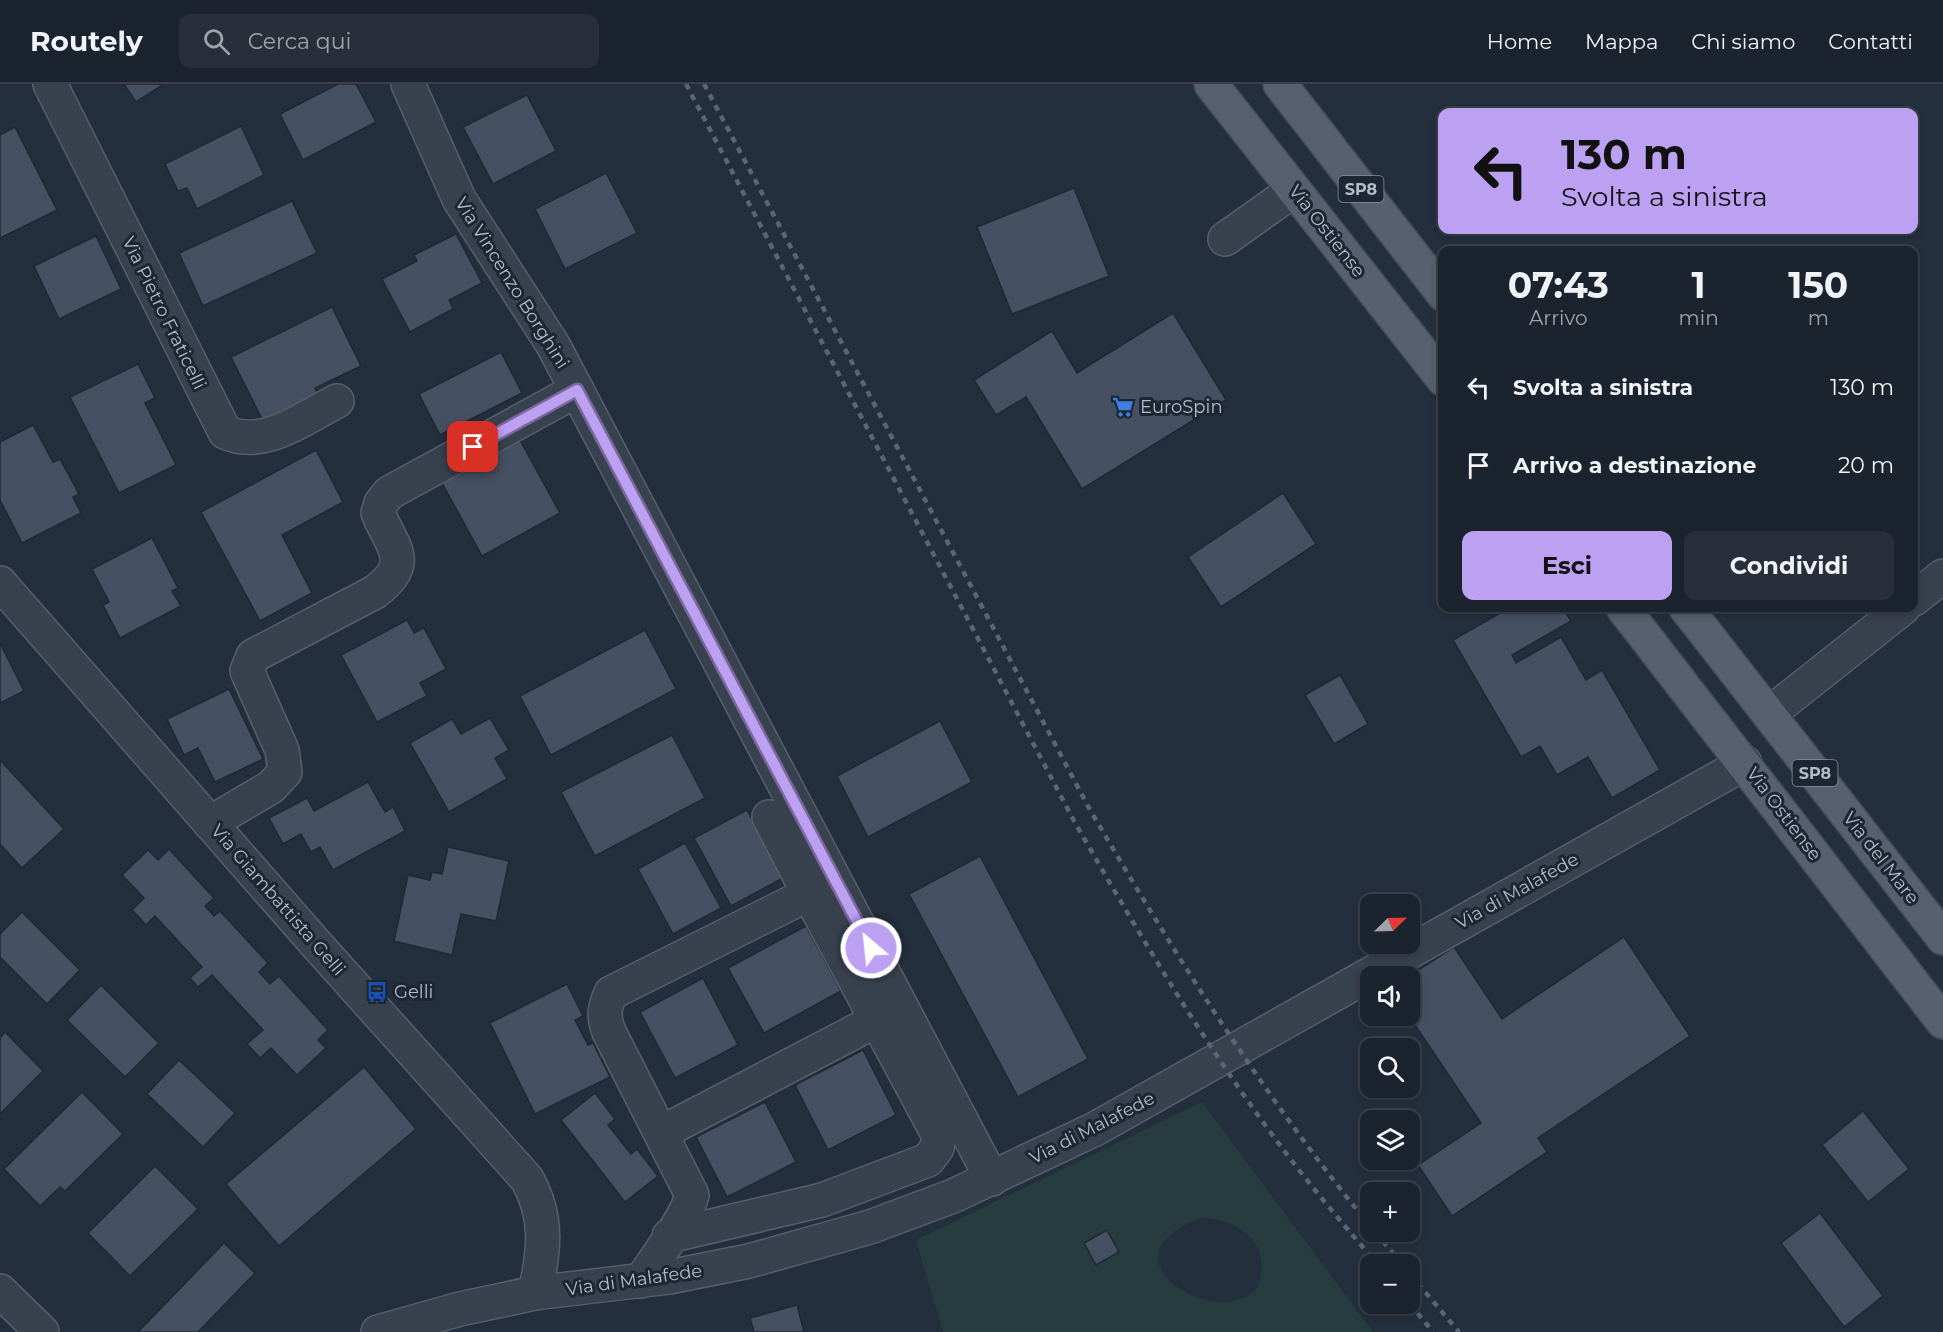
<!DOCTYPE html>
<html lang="it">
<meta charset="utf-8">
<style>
body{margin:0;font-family:Montserrat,sans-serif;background:#282f3a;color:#f1f3f6;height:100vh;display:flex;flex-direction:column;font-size:22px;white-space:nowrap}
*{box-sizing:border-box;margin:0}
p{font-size:20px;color:#a0a4aa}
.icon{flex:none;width:33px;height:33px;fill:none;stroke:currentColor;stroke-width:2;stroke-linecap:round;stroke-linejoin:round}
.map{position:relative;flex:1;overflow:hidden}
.drawer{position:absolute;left:1438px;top:162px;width:480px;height:366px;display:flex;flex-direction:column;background:#1b232e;border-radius:12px;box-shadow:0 3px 9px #0003,0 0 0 2px #39404a}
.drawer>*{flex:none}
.hud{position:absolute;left:1438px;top:24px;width:480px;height:126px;border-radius:12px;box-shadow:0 3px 9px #0003,0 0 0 2px #39404a;background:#bca0f2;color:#111;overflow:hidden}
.needle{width:39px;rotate:67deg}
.fabs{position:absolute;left:1360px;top:810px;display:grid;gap:12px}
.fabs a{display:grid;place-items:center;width:60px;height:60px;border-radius:12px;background:#1b232e;box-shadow:0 3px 9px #0003,0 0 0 2px #39404a;font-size:30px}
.pin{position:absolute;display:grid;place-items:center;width:51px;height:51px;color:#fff;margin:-26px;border-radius:12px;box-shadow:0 3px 9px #0006}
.me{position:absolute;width:66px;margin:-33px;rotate:332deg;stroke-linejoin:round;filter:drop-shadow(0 0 4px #0008)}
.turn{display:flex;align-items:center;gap:21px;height:126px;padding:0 24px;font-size:27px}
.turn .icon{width:78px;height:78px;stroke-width:2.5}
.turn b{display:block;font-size:42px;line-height:51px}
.eta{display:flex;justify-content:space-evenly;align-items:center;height:102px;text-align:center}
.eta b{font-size:36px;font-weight:700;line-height:42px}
.button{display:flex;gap:12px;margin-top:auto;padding:12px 24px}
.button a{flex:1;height:69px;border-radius:12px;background:#bca0f2;color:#111;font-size:24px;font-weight:700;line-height:69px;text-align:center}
.button a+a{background:#282f3a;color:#f1f3f6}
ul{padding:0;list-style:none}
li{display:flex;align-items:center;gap:18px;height:78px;padding:0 24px}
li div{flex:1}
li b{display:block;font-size:22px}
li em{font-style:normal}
header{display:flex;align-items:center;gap:36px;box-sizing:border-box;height:84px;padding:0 30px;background:#1b232e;border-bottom:2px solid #39404a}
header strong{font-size:28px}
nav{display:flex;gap:33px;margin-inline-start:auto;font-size:21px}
.search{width:420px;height:54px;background:#282f3a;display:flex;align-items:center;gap:15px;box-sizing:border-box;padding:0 21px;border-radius:12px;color:#a0a4aa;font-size:22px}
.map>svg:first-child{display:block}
.green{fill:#263c3f;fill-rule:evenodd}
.building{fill:#455162;stroke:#1f2835;stroke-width:1.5}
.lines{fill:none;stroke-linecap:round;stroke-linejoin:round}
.minor-casing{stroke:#565f6c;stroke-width:36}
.major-casing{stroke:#414a57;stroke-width:36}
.minor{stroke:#38414e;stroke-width:33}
.major{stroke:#56606e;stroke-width:33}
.rail{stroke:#5a6575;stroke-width:4.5;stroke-dasharray:6 6;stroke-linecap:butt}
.route-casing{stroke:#7a689d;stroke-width:15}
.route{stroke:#bca0f2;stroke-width:10}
.labels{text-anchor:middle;stroke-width:6;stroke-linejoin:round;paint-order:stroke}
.shield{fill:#1d2633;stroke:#878f9c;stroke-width:1.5}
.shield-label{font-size:16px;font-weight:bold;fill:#b4bcc9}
.street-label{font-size:18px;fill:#b4bcc9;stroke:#1d2633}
.poi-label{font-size:18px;fill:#b4bcc9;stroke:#1d2633;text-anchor:start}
</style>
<header>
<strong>Routely</strong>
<div class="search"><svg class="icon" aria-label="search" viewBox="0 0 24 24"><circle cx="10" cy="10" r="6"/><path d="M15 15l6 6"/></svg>Cerca qui</div>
<nav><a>Home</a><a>Mappa</a><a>Chi siamo</a><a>Contatti</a></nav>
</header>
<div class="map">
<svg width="1943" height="1248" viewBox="0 0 1943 1248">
<rect width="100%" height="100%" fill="#242f3e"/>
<path class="green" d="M 1202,1018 L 1373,1248 L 943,1248 L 916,1156 ZM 1200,1134 C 1240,1134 1275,1162 1257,1204 C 1221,1248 1093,1177 1200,1134 Z"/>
<g class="building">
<polygon points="124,0 164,0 136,18"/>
<polygon points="338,0 356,0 376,38 303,76 280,30"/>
<polygon points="527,11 556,67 493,100 463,43"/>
<polygon points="241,42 264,91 197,125 187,104 178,107 165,80"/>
<polygon points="15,43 57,126 0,154 0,51"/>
<polygon points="606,89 637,149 565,185 535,125"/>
<polygon points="1074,104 1109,192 1012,230 977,143"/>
<polygon points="292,117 317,169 203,222 179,169"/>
<polygon points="456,150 482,199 449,216 453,225 410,248 382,195 417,177 414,171"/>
<polygon points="96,152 121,205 59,235 34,182"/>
<polygon points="332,223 361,282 315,304 318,310 263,337 231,273"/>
<polygon points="1173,229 1226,316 1082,405 1026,313 996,331 974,296 1052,247 1077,289"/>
<polygon points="501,268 522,309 440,351 419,310"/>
<polygon points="138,280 155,314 145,319 176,381 119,409 70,313"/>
<polygon points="33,341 53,378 60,375 79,410 73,413 81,429 22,459 0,416 0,358"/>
<polygon points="520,356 560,429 482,472 442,399"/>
<polygon points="316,366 343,418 282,451 312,509 260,537 201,428"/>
<polygon points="1283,409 1316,460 1221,523 1188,473"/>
<polygon points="152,454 178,504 172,507 181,522 120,554 103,521 109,518 92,485"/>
<polygon points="1509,524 1563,524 1571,537 1512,571 1516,579 1561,553 1586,596 1602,586 1660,686 1612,714 1588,673 1557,691 1540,662 1521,673 1453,556"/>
<polygon points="407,536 414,549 424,544 446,585 420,599 427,612 377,638 341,571"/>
<polygon points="645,546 676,605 551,671 520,612"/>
<polygon points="0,559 24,607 0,619"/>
<polygon points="1340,591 1368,640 1334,660 1305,611"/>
<polygon points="229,605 263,675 215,698 198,664 184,671 167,635"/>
<polygon points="490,634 509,666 495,674 507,695 449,728 410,659 452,635 461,650"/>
<polygon points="940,637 972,698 868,753 837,692"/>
<polygon points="672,651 705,714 595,772 561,708"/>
<polygon points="0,676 64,745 22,784 0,760"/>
<polygon points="368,698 385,728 393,723 405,747 333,786 320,763 311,768 301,750 283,760 269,734 307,714 314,727"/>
<polygon points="747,726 783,794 731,822 694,754"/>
<polygon points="685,759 721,824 673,850 638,785"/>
<polygon points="448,763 509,777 496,837 461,830 452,871 394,857 408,791 430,796 432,788 442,790"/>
<polygon points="169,765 214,814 205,822 214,832 220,827 268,879 259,888 270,900 279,892 328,946 318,956 326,964 297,991 271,964 260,974 247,960 263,946 212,891 198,903 190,894 202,883 155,832 146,841 132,826 144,814 122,791 148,766 158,776"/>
<polygon points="980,772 1088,975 1018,1013 909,810"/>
<polygon points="22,828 80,886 47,920 0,873 0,850"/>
<polygon points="806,842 841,907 764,949 728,884"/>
<polygon points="1624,853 1690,952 1538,1054 1547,1068 1452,1132 1418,1081 1481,1039 1409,932 1409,892 1454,863 1502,935"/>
<polygon points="703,894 738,961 675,994 640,928"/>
<polygon points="567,900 583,932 575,936 588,961 593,959 610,993 535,1030 490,939"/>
<polygon points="101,901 159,959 125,993 67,936"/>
<polygon points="5,948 43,987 0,1030 0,954"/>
<polygon points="863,966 896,1031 828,1066 795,1001"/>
<polygon points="179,976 235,1029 203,1063 147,1010"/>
<polygon points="364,983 416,1045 279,1162 226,1100"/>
<polygon points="82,1008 123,1050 65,1107 60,1103 40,1122 4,1085"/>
<polygon points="595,1009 615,1035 608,1041 631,1070 637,1065 658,1092 625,1118 561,1036"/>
<polygon points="765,1018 796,1078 727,1113 696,1053"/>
<polygon points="1863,1027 1909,1085 1868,1118 1822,1061"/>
<polygon points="155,1082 198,1125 130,1192 88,1149"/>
<polygon points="1820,1129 1883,1212 1844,1243 1781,1159"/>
<polygon points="1107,1146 1119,1168 1096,1181 1084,1159"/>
<polygon points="224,1159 255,1189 198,1248 138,1248"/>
<polygon points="797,1221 804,1248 754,1248 750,1234"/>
</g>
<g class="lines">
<defs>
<g id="minor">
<path d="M 50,0 L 225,348 C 263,366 304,334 337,317"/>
<polyline points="408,0 459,115 553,261 992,1095"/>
<polyline points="1225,155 1294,106"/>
<path d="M 0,499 L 317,861 L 527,1095 C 549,1134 544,1168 535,1209"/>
<polyline points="1914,515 1943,492"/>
<polyline points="1769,630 1903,524"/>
<polyline points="769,733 809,810"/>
<path d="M 210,739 L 271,703 L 285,688 L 282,666 L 247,587 L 253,572 L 375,508 C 414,478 393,465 378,429 L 381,419 L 389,409 L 577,306"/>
<polyline points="661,1049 877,936"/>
<path d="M 641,1197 C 655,1175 687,1134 692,1111 L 609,948 C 603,932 604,924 611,909 L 809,810 L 939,1052 L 937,1064 L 928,1076 L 822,1116 L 669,1152"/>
<polyline points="0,1207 42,1248"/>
<polyline points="378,1248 460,1225 535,1209 669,1193 749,1177 870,1143 953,1112 1095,1045 1745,679"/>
</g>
<g id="major">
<polyline points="1211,0 1443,295"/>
<polyline points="1280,0 1443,210"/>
<polyline points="1623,524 1943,938"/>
<polyline points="1686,524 1943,854"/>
</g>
</defs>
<use href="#minor" class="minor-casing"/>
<use href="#major" class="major-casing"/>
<use href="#minor" class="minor"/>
<use href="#major" class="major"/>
<g class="rail">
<path d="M 686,0 L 1074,737 C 1143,857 1214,977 1299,1086 C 1324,1118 1351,1149 1377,1180"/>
<path d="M 704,0 L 1089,724 C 1174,869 1263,1012 1371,1143"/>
<polyline points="1375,1148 1402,1180"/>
<polyline points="1410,1190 1459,1248"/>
<polyline points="1410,1220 1433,1248"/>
</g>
</g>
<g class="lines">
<defs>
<polyline id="route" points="473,363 577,306 871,864"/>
</defs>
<use href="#route" class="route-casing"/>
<use href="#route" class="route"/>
</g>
<defs>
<symbol id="supermarket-bare" viewBox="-9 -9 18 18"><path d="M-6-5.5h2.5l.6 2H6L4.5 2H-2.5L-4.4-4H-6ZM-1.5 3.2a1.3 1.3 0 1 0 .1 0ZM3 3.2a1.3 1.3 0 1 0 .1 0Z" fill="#3f7fe0" stroke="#1d2633" stroke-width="2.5" paint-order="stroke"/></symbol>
<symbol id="bus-bare" viewBox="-9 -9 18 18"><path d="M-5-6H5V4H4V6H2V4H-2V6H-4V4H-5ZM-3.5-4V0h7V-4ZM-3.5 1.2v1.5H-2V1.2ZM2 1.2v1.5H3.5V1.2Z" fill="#1a4fb4" stroke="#1d2633" stroke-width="2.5" paint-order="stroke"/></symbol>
</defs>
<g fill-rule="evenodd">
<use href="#supermarket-bare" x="1108" y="308" width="30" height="30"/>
<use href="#bus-bare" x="362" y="893" width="30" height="30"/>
</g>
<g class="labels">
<g class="shield">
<rect x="1338.5" y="92" width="45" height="26" rx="4.5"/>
<rect x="1792.5" y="676" width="45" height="26" rx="4.5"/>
</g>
<g class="shield-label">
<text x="1361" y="111">SP8</text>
<text x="1815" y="695">SP8</text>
</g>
<g class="street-label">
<text transform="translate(1327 147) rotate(52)" y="6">Via Ostiense</text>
<text transform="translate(512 199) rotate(58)" y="6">Via Vincenzo Borghini</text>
<text transform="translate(164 229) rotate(64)" y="6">Via Pietro Fraticelli</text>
<text transform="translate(1784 730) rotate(53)" y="6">Via Ostiense</text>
<text transform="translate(1881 774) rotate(52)" y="6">Via del Mare</text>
<text transform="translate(1517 807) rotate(-29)" y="6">Via di Malafede</text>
<text transform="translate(278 816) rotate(49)" y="6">Via Giambattista Gelli</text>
<text transform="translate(1092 1044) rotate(-27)" y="6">Via di Malafede</text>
<text transform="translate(634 1196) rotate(-8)" y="6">Via di Malafede</text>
</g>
<g class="poi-label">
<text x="1140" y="329">EuroSpin</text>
<text x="394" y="914">Gelli</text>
</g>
</g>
</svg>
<div class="fabs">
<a><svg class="needle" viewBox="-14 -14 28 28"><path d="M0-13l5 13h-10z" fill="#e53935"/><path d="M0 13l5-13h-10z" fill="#a0a4aa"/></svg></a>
<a><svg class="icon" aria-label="sound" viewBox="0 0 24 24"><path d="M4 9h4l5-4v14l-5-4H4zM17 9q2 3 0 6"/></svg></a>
<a><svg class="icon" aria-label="search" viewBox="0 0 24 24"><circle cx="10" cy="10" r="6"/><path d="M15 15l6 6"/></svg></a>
<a><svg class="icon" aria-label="layers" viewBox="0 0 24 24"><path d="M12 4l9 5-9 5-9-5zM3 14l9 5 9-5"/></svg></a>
<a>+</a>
<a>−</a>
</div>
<div class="pin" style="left:473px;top:363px;background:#d93025"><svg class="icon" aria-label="arrive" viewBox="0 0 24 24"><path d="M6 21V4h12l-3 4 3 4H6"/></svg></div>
<svg class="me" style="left:871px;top:864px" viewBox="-20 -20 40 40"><circle r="17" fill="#bca0f2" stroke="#fff" stroke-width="3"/><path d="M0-11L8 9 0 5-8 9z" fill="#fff"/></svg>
<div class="hud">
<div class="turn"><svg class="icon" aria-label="left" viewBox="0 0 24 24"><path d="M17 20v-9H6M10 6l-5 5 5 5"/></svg><div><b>130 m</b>Svolta a sinistra</div></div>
</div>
<section class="drawer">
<div class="eta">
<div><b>07:43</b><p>Arrivo</p></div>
<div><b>1</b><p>min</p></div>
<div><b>150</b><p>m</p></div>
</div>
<ul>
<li><svg class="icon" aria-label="left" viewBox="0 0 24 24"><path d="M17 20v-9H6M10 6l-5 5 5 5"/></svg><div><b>Svolta a sinistra</b></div><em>130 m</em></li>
<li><svg class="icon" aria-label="arrive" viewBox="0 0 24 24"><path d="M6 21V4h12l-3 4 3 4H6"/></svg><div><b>Arrivo a destinazione</b></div><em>20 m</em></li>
</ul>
<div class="button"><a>Esci</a><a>Condividi</a></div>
</section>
</div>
